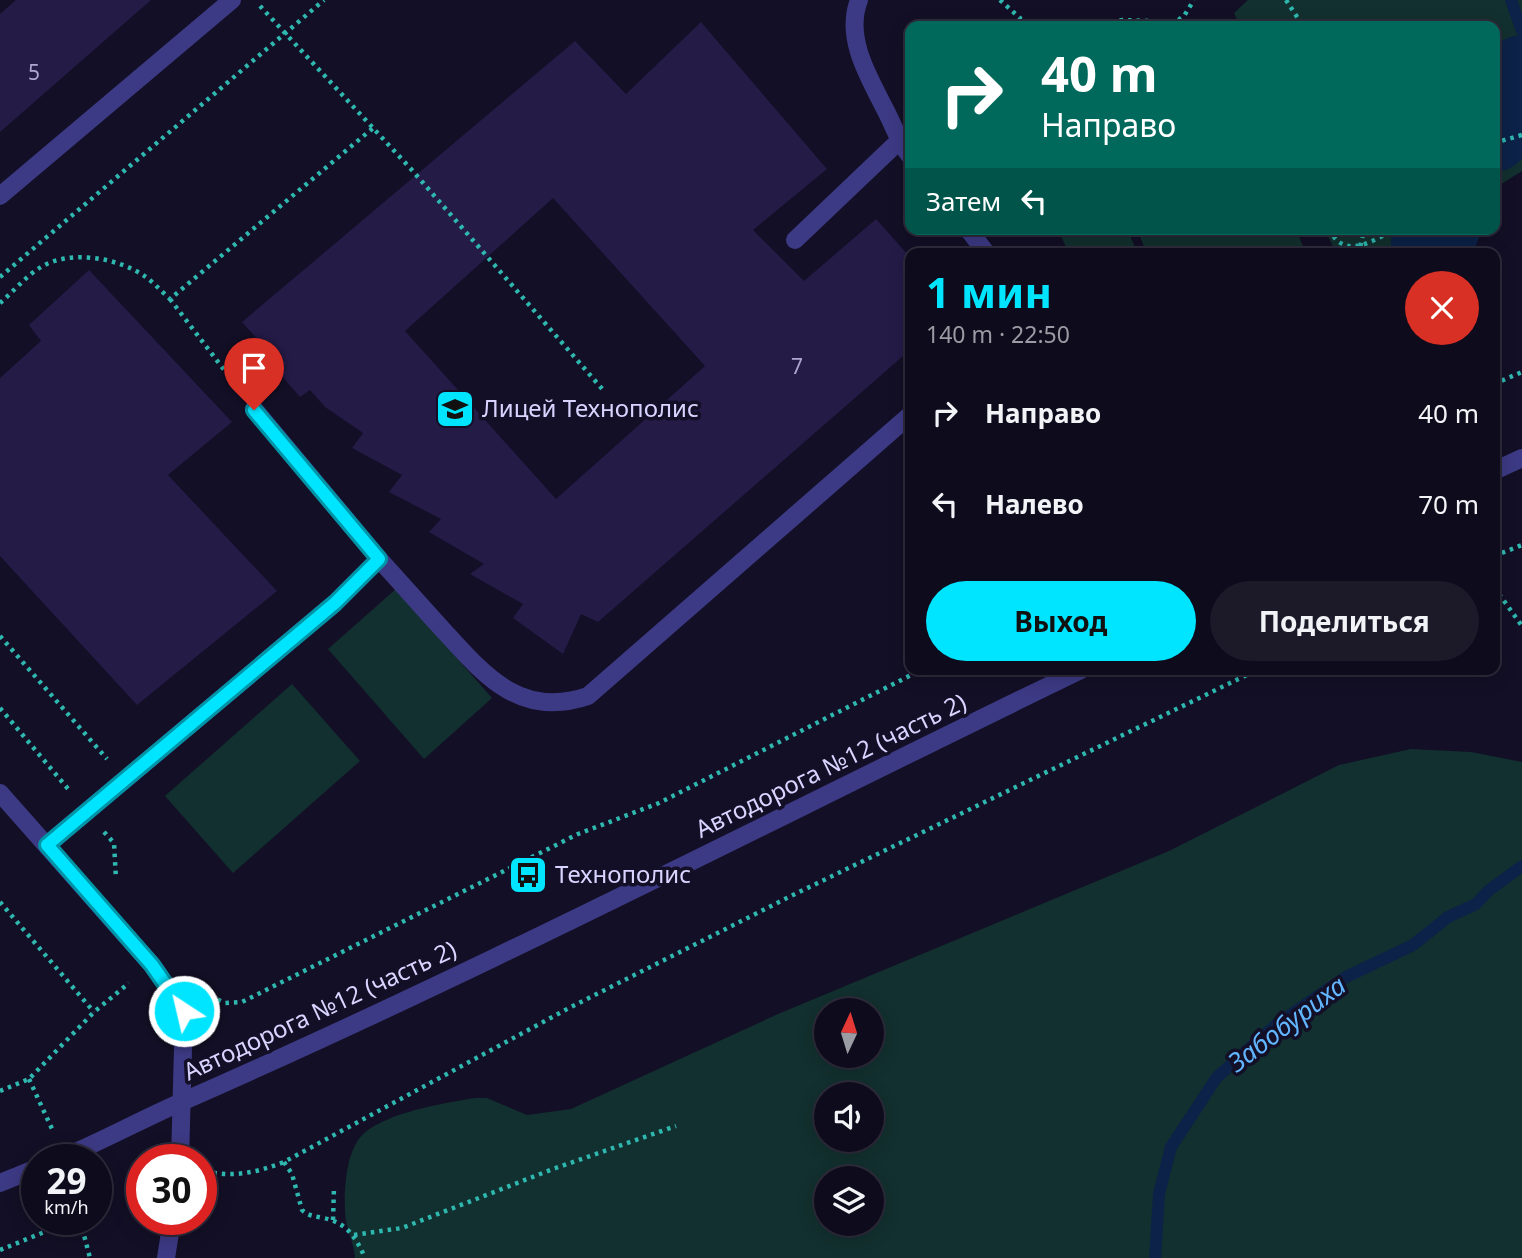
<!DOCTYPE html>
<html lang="ru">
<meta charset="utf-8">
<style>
body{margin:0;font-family:"Noto Sans",sans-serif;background:#1c1929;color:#f1f3f6;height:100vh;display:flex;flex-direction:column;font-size:26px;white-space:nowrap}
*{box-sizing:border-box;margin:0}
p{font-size:23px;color:#9b9ba3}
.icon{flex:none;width:38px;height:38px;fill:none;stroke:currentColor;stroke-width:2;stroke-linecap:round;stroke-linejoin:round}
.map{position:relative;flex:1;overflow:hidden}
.drawer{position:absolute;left:905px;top:248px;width:595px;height:427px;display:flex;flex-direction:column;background:#0e0b1c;border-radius:14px;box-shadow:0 4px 18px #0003,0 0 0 2px #2e2b3b}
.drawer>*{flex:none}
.banner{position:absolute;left:905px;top:21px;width:595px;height:214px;border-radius:14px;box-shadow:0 4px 18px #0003,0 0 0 2px #2e2b3b;background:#00695c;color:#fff;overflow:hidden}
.needle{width:46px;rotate:4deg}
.tools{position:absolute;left:814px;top:998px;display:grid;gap:14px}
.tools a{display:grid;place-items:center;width:70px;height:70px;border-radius:50%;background:#0e0b1c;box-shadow:0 4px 18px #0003,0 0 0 2px #2e2b3b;font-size:35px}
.speed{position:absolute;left:21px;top:1144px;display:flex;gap:14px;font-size:35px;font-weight:700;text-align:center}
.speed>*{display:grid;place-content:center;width:91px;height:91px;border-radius:50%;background:#0e0b1c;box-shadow:0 4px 18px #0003,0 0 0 2px #2e2b3b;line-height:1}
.speed small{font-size:18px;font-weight:400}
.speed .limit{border:10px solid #d22;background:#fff;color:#111}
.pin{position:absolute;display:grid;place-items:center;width:60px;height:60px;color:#fff;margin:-72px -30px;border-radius:50% 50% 50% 0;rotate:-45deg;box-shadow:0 0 7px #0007}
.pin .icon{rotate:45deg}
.me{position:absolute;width:77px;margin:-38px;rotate:325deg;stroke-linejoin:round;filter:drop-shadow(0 0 5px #0008)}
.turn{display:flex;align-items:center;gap:24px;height:147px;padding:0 21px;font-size:32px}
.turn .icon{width:91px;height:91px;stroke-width:2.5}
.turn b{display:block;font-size:49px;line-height:60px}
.then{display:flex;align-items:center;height:66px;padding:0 21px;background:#0003;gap:14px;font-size:26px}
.round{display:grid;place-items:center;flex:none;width:74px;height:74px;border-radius:37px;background:#1c1929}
.overview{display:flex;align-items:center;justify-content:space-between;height:119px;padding:0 21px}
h1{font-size:42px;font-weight:700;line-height:52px;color:#00e5ff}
.cta{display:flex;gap:14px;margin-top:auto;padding:14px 21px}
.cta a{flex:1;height:80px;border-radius:42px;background:#00e5ff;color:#111;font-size:28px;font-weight:700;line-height:80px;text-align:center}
.cta a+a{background:#1c1929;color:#f1f3f6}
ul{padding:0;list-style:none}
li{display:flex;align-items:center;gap:21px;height:91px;padding:0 21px}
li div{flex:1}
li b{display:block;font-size:26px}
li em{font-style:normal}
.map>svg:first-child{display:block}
.green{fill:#12302f;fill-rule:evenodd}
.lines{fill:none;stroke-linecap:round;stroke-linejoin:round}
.stream{stroke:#0c2248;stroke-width:12}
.river{stroke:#0c2248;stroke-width:72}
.building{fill:#241b47;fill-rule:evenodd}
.path{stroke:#2fb8b0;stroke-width:4.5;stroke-dasharray:3.5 5;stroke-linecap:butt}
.minor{stroke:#3d3a85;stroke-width:18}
.route-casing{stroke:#0095a6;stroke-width:18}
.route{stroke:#00e5ff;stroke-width:12}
.labels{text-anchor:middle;stroke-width:7;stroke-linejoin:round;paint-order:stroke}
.number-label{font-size:21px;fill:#aca6d1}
.poi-label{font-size:24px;fill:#d9d4ff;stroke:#130f26;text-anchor:start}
.street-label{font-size:24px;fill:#d9d4ff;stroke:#130f26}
.water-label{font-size:26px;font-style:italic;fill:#62b6ff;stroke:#130f26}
</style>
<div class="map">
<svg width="1522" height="1258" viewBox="0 0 1522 1258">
<rect width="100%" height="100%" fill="#130f26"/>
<g class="green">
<polygon points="1248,0 1522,0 1522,171 1495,188 1494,26 1240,26 1234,13"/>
<polygon points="1058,229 1127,229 1138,254 1069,254"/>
<polygon points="1137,229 1296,229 1306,254 1147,254"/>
<polygon points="1325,229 1429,229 1389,254 1336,254"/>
<polygon points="396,589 492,698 424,759 328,649"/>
<polygon points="292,684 360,761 233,873 165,796"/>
<path d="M 1411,749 L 1471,752 L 1522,762 L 1522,1258 L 355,1258 C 354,1242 345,1227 345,1211 C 344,1191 346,1159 357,1142 C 373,1114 445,1103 475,1098 L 487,1098 L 527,1115 L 571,1109 L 778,1014 L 1169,851 L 1339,765 ZM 826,1010 L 872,1010 L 872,1055 L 826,1055 ZM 826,1094 L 872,1094 L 872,1139 L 826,1139 ZM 826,1178 L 872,1178 L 872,1223 L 826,1223 Z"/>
</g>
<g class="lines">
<g class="stream">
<polyline points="1511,0 1522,31"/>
<polyline points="1417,254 1427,244"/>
<polyline points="1155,1258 1159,1194 1171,1147 1217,1077 1277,1024 1346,977 1413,945 1448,917 1476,904 1488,891 1522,866"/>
</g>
<g class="river">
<polyline points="1494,136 1522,71"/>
<polyline points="1430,254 1427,244 1444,229"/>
</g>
</g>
<g class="building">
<polygon points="16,0 151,0 0,132 0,14"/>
<path d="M 701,22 L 827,169 L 753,230 L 804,281 L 876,219 L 910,257 L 910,350 L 598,622 L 581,614 L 563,654 L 513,618 L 523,604 L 470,574 L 484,564 L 429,532 L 441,519 L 389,492 L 402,475 L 352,448 L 363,433 L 325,407 L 310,390 L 300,397 L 267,359 L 272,356 L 242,322 L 575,41 L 626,94 ZM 553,198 L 705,366 L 556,499 L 405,331 Z"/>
<polygon points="89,270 232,422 168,475 277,591 137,705 0,556 0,378 41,341 29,325"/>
</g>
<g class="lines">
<g class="path">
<polyline points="1000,0 1021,19 1035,26"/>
<polyline points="1286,0 1303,26"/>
<polyline points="260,6 411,169 604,391"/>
<polyline points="1086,26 1123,20 1175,22 1184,16 1194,0"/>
<polyline points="1494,143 1522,135"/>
<path d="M 1329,229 C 1346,263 1374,238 1398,229"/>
<polyline points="1363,254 1360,248 1364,229"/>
<polyline points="0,277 324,0"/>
<polyline points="170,299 238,388"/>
<path d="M 0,303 C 13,292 26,276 41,267 C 71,249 119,258 146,277 C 154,283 162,292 170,299 L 373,128"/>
<polyline points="1494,384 1522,372"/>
<polyline points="1494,556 1522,545"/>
<polyline points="1494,587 1522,626"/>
<polyline points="0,636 107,759"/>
<polyline points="0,708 69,790"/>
<polyline points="104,832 114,843 116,879"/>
<polyline points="0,902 94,1012"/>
<polyline points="210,996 225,1003 242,1002 578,834 659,803 921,670"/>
<polyline points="29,1079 53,1131"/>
<polyline points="0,1091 29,1079 94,1012 129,983"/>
<path d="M 284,1162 L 292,1174 L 302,1210 C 308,1216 315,1216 323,1218 C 346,1222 356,1237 365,1258"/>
<path d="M 205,1171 C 234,1178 258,1172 284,1162 L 569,1008 L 791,896 L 1257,670"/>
<polyline points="80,1220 90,1258"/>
<polyline points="333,1220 334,1187"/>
<polyline points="354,1235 402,1228 553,1169 676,1126"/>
<polyline points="0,1250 74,1220"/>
</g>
<g class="minor">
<path d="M 859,0 C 844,39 870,79 887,113 C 894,127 900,144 910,156"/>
<polyline points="0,196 232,0"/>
<polyline points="968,229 987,254"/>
<polyline points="795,240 900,140"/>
<polyline points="254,409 379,559"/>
<polyline points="1494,471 1522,458"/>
<polyline points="0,793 152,965 184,1011 180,1160"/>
<path d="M 47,845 L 335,603 L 379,559 C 401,583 422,607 444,631 C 485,676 521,719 588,696 L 910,415"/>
<path d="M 57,1160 C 101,1142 142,1119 186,1100 C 489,967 783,814 1081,670"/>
<polyline points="0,1183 37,1168"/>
<polyline points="166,1258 172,1220"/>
</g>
</g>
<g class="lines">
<defs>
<polyline id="route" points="184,1011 152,965 47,845 335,603 379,559 254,410"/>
</defs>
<use href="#route" class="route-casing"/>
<use href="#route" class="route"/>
</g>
<defs>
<symbol id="school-square" viewBox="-11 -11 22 22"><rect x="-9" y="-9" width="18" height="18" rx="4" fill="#00e5ff" stroke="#130f26"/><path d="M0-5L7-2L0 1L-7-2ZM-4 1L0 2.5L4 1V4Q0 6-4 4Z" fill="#111"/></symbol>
<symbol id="bus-square" viewBox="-11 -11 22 22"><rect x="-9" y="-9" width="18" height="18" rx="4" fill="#00e5ff" stroke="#130f26"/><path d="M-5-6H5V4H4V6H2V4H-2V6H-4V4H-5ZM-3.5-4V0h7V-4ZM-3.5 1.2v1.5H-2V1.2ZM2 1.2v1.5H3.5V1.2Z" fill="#111"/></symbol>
</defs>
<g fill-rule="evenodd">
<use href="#school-square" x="433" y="387" width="44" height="44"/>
<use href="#bus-square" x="506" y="853" width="44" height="44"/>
</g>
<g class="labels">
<g class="number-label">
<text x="34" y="80">5</text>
<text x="797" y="374">7</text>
</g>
<g class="poi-label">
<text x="482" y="417">Лицей Технополис</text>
<text x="555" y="883">Технополис</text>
</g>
<g class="street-label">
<text transform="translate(831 766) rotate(-26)" y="8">Автодорога №12 (часть 2)</text>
<text transform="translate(320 1011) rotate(-25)" y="8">Автодорога №12 (часть 2)</text>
</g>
<g class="water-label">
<text transform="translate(1287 1024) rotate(-37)" y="9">Забобуриха</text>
</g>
</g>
</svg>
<div class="tools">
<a><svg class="needle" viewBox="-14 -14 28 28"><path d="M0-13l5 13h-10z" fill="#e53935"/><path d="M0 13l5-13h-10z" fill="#9b9ba3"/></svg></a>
<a><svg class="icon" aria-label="sound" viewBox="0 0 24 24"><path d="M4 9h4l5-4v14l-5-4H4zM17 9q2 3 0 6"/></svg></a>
<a><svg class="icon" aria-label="layers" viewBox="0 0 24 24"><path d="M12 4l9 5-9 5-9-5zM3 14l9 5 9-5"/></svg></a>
</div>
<div class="speed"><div>29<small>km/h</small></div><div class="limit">30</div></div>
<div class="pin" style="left:254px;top:410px;background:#d93025"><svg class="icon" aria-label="arrive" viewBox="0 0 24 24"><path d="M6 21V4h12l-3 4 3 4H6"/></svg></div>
<svg class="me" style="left:184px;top:1011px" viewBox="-20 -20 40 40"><circle r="17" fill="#00e5ff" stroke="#fff" stroke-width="3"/><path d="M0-11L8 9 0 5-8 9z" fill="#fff"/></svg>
<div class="banner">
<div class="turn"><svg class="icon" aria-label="right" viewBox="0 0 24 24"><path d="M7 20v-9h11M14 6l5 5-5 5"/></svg><div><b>40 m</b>Направо</div></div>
<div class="then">Затем<svg class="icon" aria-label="left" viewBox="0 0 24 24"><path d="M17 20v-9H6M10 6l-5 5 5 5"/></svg></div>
</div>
<section class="drawer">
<div class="overview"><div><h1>1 мин</h1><p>140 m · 22:50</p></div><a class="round" style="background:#d93025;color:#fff"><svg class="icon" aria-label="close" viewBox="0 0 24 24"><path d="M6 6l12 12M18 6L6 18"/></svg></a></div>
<ul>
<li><svg class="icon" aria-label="right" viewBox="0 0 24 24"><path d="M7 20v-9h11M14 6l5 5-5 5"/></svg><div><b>Направо</b></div><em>40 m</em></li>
<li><svg class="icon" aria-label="left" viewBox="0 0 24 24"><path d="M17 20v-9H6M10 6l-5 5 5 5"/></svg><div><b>Налево</b></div><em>70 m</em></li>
</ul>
<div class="cta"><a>Выход</a><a>Поделиться</a></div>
</section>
</div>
